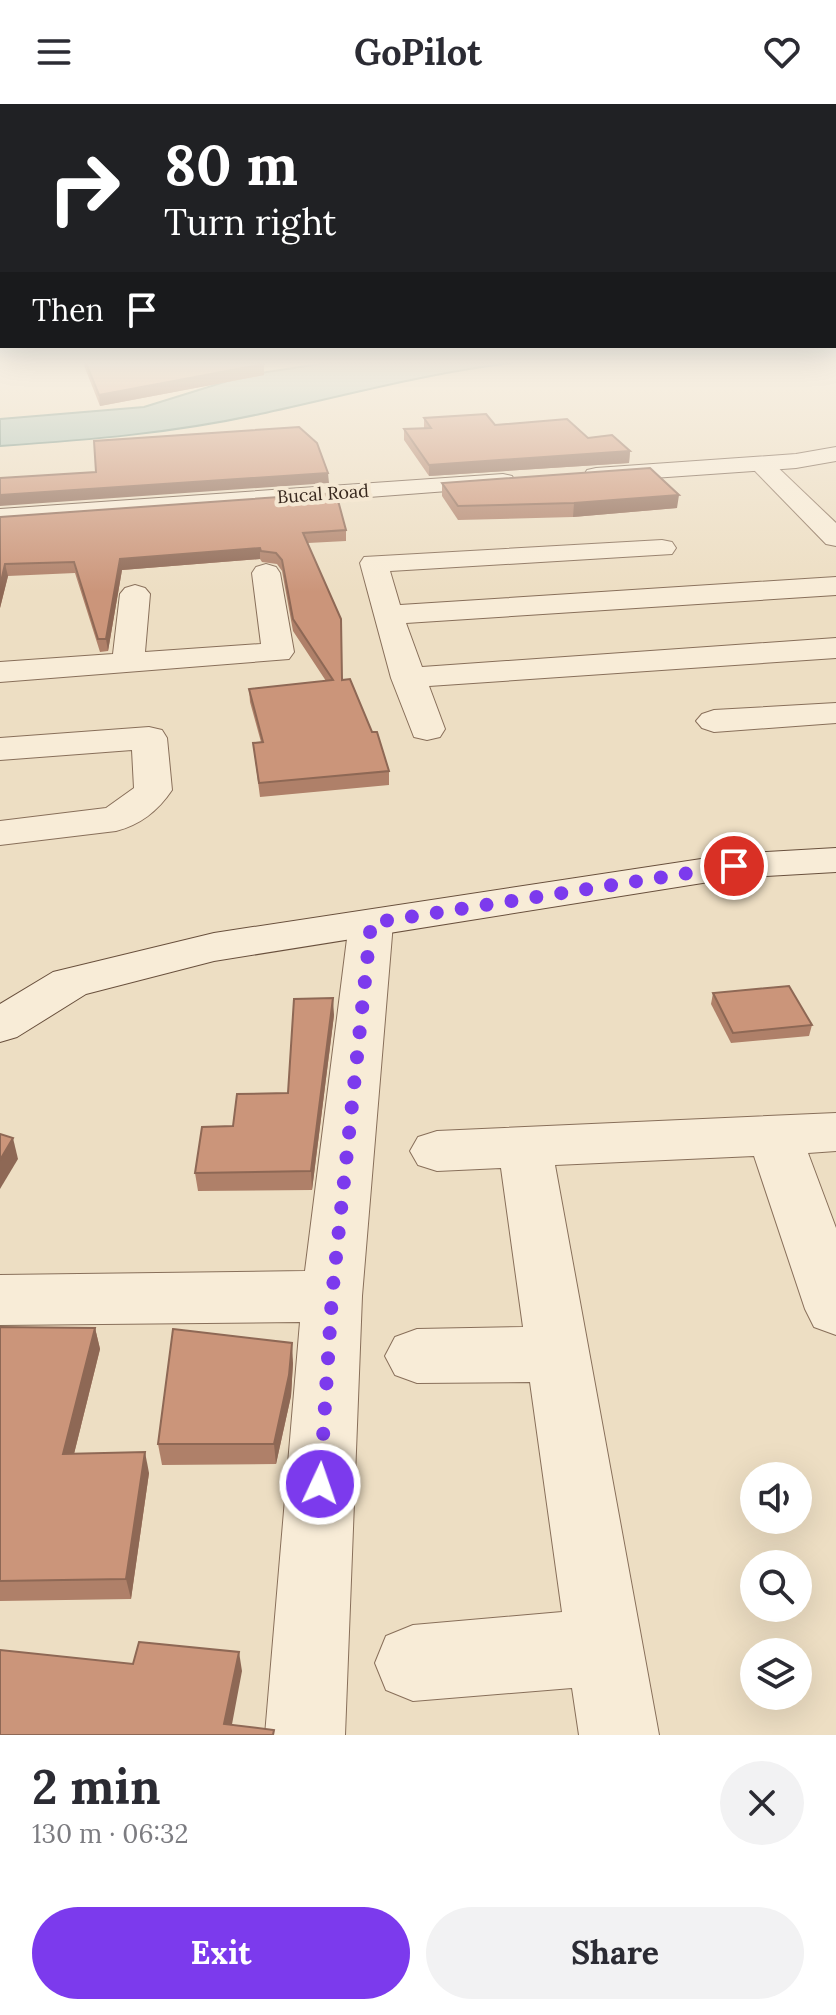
<!DOCTYPE html>
<meta charset="utf-8">
<style>
body{margin:0;font-family:Lora,serif;background:#f2f2f3;color:#2b2b33;height:100vh;display:flex;flex-direction:column;font-size:30px;white-space:nowrap}
*{box-sizing:border-box;margin:0}
p{font-size:26px;color:#7c7c81}
.icon{flex:none;width:44px;height:44px;fill:none;stroke:currentColor;stroke-width:2;stroke-linecap:round;stroke-linejoin:round}
.map{position:relative;height:1631px;overflow:hidden}
.sheet{display:flex;flex-direction:column;background:#fff;flex:1}
.sheet>*{flex:none}
.top-card{position:absolute;left:0px;top:0px;width:836px;height:244px;box-shadow:0 8px 32px #0002;background:#202124;color:#fff;overflow:hidden}
.fabs{position:absolute;left:740px;top:1358px;display:grid;gap:16px}
.fabs a{display:grid;place-items:center;width:72px;height:72px;border-radius:50%;background:#fff;box-shadow:0 8px 32px #0002;font-size:40px}
.pin{position:absolute;display:grid;place-items:center;width:68px;height:68px;color:#fff;margin:-34px;border:4px solid #fff;border-radius:50%;box-shadow:0 2px 8px #0007}
.me{position:absolute;width:88px;margin:-44px;rotate:3deg;stroke-linejoin:round;filter:drop-shadow(0 0 6px #0008)}
.turn{display:flex;align-items:center;gap:28px;height:168px;padding:0 32px;font-size:36px}
.turn .icon{width:104px;height:104px;stroke-width:2.5}
.turn b{display:block;font-size:56px;line-height:68px}
.then{display:flex;align-items:center;height:76px;padding:0 32px;background:#0003;gap:16px;font-size:30px}
.round{display:grid;place-items:center;flex:none;width:84px;height:84px;border-radius:42px;background:#f2f2f3}
.headline{display:flex;align-items:center;justify-content:space-between;height:136px;padding:0 32px}
h1{font-size:48px;font-weight:700;line-height:60px}
.button{display:flex;gap:16px;margin-top:auto;padding:16px 32px}
.button a{flex:1;height:92px;border-radius:48px;background:#7c3aed;color:#fff;font-size:32px;font-weight:700;line-height:92px;text-align:center}
.button a+a{background:#f2f2f3;color:#2b2b33}
header{display:flex;justify-content:space-between;align-items:center;height:104px;padding:0 32px;background:#fff;font-size:36px;font-weight:700}
.map>svg:first-child{display:block}
.water{fill:#a5c0b6;stroke:#6c8e83;stroke-width:2}
.lines{fill:none;stroke-linecap:round;stroke-linejoin:round}
.street-casing{stroke:#886f5a;stroke-width:2}
.secondary-casing{stroke:#69503d;stroke-width:2}
.street{fill:#f8ecd7;fill-rule:evenodd}
.secondary{fill:#f8ecd7;fill-rule:evenodd}
.wall{fill:#af8069}
.shaded-wall{fill:#8e6855}
.building{fill:#cb957a;stroke:#8e6855;stroke-width:2}
.route{stroke:#7c3aed;stroke-width:14;stroke-dasharray:0 25.2}
.labels{text-anchor:middle;stroke-width:8;stroke-linejoin:round;paint-order:stroke}
.far-street-label{font-size:18px;fill:#38281e;stroke:#f5e8d3}
</style>
<header><svg class="icon" aria-label="menu" viewBox="0 0 24 24"><path d="M4 6h16M4 12h16M4 18h16"/></svg>GoPilot<svg class="icon" aria-label="heart" viewBox="0 0 24 24"><path d="M12 20l-8-8c-3-5 5-10 8-4 3-6 11-1 8 4z"/></svg></header>
<div class="map">
<svg width="836" height="1631" viewBox="0 0 836 1631">
<rect width="100%" height="100%" fill="#eddec3"/>
<path class="water" d="M 326,259 L 512,259 C 426,269 344,292 260,310 C 174,329 88,336 0,342 L 0,315 L 144,303 L 247,271 Z"/>
<g class="lines">
<defs>
<g id="street">
<polygon points="761,353 769,355 836,419 836,442 826,440 753,365 749,360 753,355"/>
<polygon points="662,436 672,438 676,444 672,450 390,467 400,501 836,473 836,491 406,519 422,563 836,534 836,554 429,582 445,625 440,633 427,636 414,633 391,574 360,459 364,453"/>
<polygon points="266,460 276,463 280,469 294,548 289,555 0,578 0,558 113,550 120,490 125,484 135,481 145,484 150,490 145,548 261,540 252,469 256,463"/>
<polygon points="836,599 836,619 714,628 702,624 696,617 702,610 714,606"/>
<path d="M 149,623 L 162,626 L 167,634 L 172,686 C 158,707 140,721 116,727 L 0,741 L 0,717 L 106,704 L 134,684 L 132,646 L 0,656 L 0,634 Z"/>
<polygon points="371,806 387,810 393,819 362,1192 345,1631 265,1631 300,1218 0,1221 0,1171 305,1167 349,819 355,810"/>
<polygon points="836,1009 836,1047 808,1049 836,1124 836,1231 814,1223 805,1205 754,1052 555,1061 659,1631 579,1631 572,1584 413,1597 386,1586 375,1559 386,1532 413,1521 562,1508 530,1278 417,1279 395,1271 385,1252 395,1233 417,1225 523,1223 501,1064 437,1067 418,1061 410,1047 418,1033 437,1027"/>
</g>
<g id="secondary">
<polygon points="836,343 836,357 796,364 596,378 587,376 584,371 587,366 596,364 796,350"/>
<polygon points="503,370 512,372 515,377 512,382 0,421 0,405"/>
<polygon points="836,744 836,768 734,774 214,857 86,890 17,933 0,938 0,900 53,868 214,829 734,750"/>
</g>
</defs>
<use href="#street" class="street-casing"/>
<use href="#secondary" class="secondary-casing"/>
<use href="#street" class="street"/>
<use href="#secondary" class="secondary"/>
</g>
<g class="wall">
<polygon points="83,259 263,259 264,271 100,302"/>
<polygon points="424,314 495,321 588,334 630,347 629,359 429,372 404,336 404,325 424,324"/>
<polygon points="442,379 677,404 573,413 458,416 442,392"/>
<polygon points="0,413 346,426 346,437 308,439 342,576 372,628 389,667 389,681 260,693 253,639 261,638 250,598 249,585 326,577 293,527 282,467 277,460 262,458 260,455 122,466 108,547 100,548 75,469 8,472 0,504"/>
<polygon points="713,889 812,921 809,932 731,939 711,900"/>
<polygon points="334,911 312,1086 198,1087 195,1069 233,1022 288,989"/>
<polygon points="0,1223 95,1224 100,1245 74,1350 149,1369 131,1495 0,1497"/>
<polygon points="293,1259 291,1292 276,1360 162,1361 158,1340"/>
</g>
<g class="shaded-wall">
<polygon points="264,260 264,271 100,302 99,291"/>
<polygon points="630,347 629,359 429,372 429,361"/>
<polygon points="328,369 329,379 0,402 0,391"/>
<polygon points="679,391 677,404 573,413 574,399"/>
<polygon points="260,444 260,455 122,466 108,547 106,535 120,455"/>
<polygon points="5,460 8,472 0,504 0,482"/>
<polygon points="333,894 334,911 312,1086 311,1067"/>
<polygon points="13,1034 18,1055 0,1085 0,1056"/>
<polygon points="95,1224 100,1245 69,1370 63,1350"/>
<polygon points="292,1239 293,1259 291,1292 276,1360 274,1340"/>
<polygon points="145,1348 149,1369 131,1495 126,1475"/>
<polygon points="239,1548 242,1567 230,1631 224,1620"/>
</g>
<g class="building">
<polygon points="86,259 263,259 264,260 99,291"/>
<polygon points="486,310 495,321 567,315 588,334 612,331 630,347 429,361 404,325 431,324 424,314"/>
<polygon points="299,323 317,339 328,369 0,391 0,374 96,368 94,337"/>
<polygon points="650,364 679,391 574,399 458,402 442,379"/>
<polygon points="336,389 346,426 303,429 341,515 342,576 350,575 372,628 377,628 389,667 259,679 253,639 263,638 249,585 333,576 293,515 282,456 276,449 261,447 260,444 120,455 106,535 98,535 74,458 5,460 0,482 0,413"/>
<polygon points="789,882 812,921 733,929 713,889"/>
<polygon points="333,894 311,1067 195,1069 202,1023 233,1022 237,990 288,989 294,895"/>
<polygon points="0,1030 13,1034 0,1056"/>
<polygon points="0,1223 95,1224 63,1350 145,1348 126,1475 0,1477"/>
<polygon points="173,1225 292,1239 289,1271 274,1340 158,1340"/>
<polygon points="139,1538 239,1548 224,1620 274,1626 273,1631 0,1631 0,1546 133,1560"/>
</g>
<linearGradient id="sky" x2="0" y2="1"><stop stop-color="#8db9d4"/><stop offset="0.53" stop-color="#f7f0e4"/><stop offset="1" stop-color="#f7f0e4" stop-opacity="0"/></linearGradient>
<rect width="836" height="488" fill="url(#sky)"/>
<g class="lines">
<polyline class="route" points="320,1380 332,1192 371,819 734,762"/>
</g>
<g class="labels">
<g class="far-street-label">
<text transform="translate(323 390) rotate(-4)" y="6">Bucal Road</text>
</g>
</g>
</svg>
<div class="fabs">
<a><svg class="icon" aria-label="sound" viewBox="0 0 24 24"><path d="M4 9h4l5-4v14l-5-4H4zM17 9q2 3 0 6"/></svg></a>
<a><svg class="icon" aria-label="search" viewBox="0 0 24 24"><circle cx="10" cy="10" r="6"/><path d="M15 15l6 6"/></svg></a>
<a><svg class="icon" aria-label="layers" viewBox="0 0 24 24"><path d="M12 4l9 5-9 5-9-5zM3 14l9 5 9-5"/></svg></a>
</div>
<div class="pin" style="left:734px;top:762px;background:#d93025"><svg class="icon" aria-label="arrive" viewBox="0 0 24 24"><path d="M6 21V4h12l-3 4 3 4H6"/></svg></div>
<svg class="me" style="left:320px;top:1380px" viewBox="-20 -20 40 40"><circle r="17" fill="#7c3aed" stroke="#fff" stroke-width="3"/><path d="M0-11L8 9 0 5-8 9z" fill="#fff"/></svg>
<div class="top-card">
<div class="turn"><svg class="icon" aria-label="right" viewBox="0 0 24 24"><path d="M7 20v-9h11M14 6l5 5-5 5"/></svg><div><b>80 m</b>Turn right</div></div>
<div class="then">Then<svg class="icon" aria-label="arrive" viewBox="0 0 24 24"><path d="M6 21V4h12l-3 4 3 4H6"/></svg></div>
</div>
</div>
<section class="sheet">
<div class="headline"><div><h1>2 min</h1><p>130 m · 06:32</p></div><a class="round"><svg class="icon" aria-label="close" viewBox="0 0 24 24"><path d="M6 6l12 12M18 6L6 18"/></svg></a></div>
<div class="button"><a>Exit</a><a>Share</a></div>
</section>
